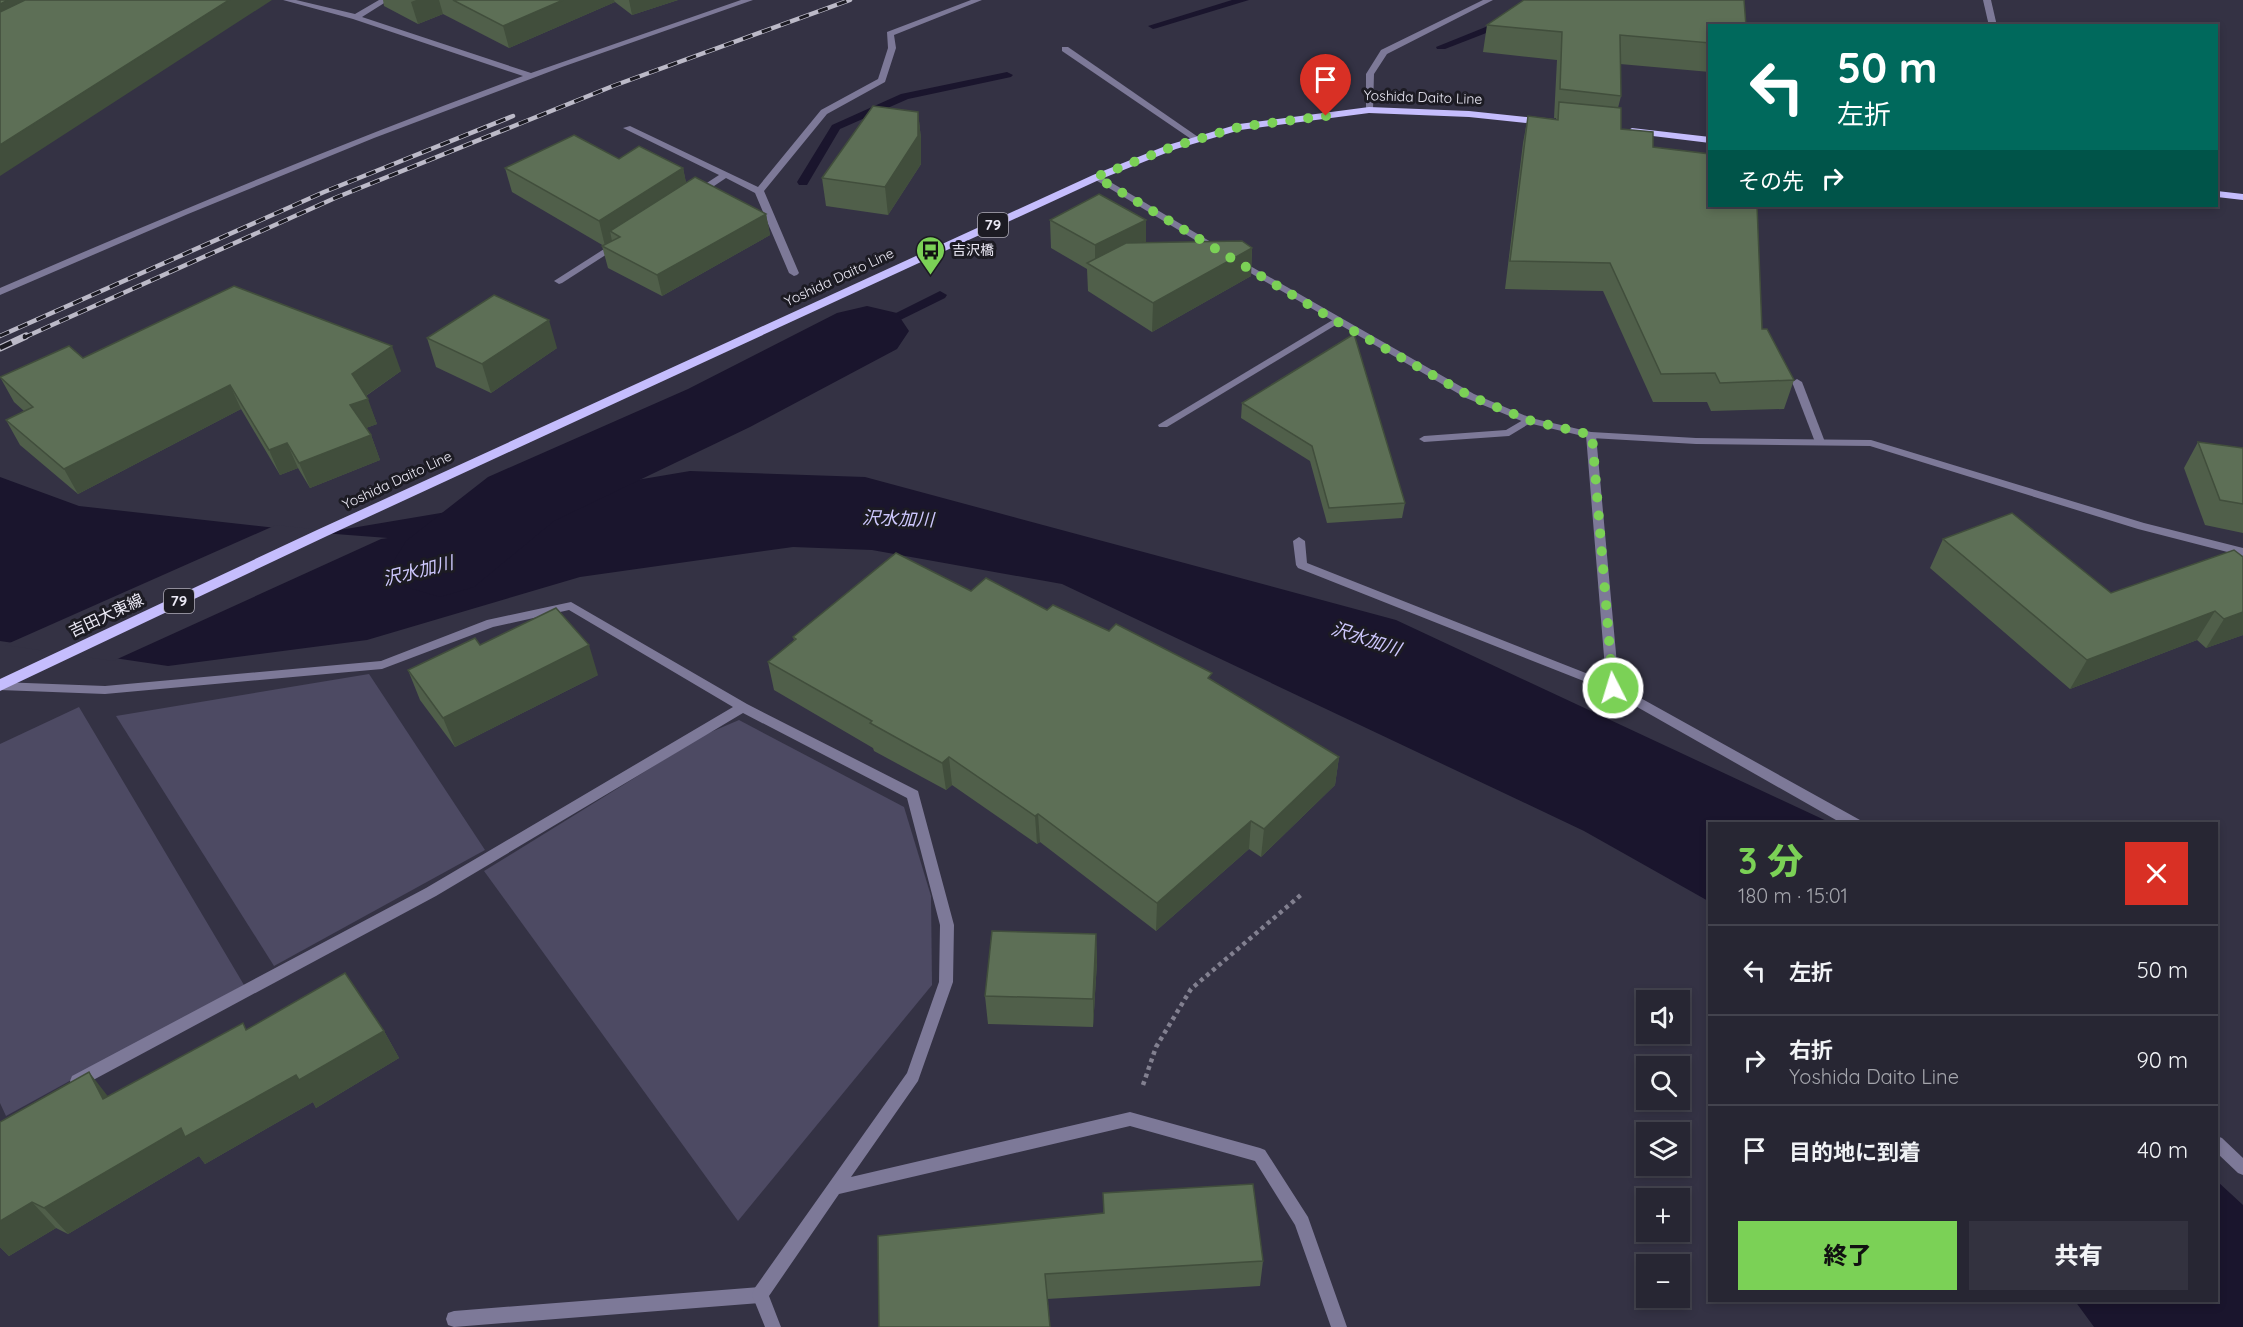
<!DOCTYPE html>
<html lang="ja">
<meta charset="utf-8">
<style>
body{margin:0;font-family:Quicksand,"Noto Sans JP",sans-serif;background:#33323f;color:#f1f3f6;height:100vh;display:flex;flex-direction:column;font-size:22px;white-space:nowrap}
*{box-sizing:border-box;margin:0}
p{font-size:20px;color:#a4a5ac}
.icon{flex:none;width:33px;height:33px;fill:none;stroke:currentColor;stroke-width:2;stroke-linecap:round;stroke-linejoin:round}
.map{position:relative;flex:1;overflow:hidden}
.details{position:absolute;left:1708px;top:822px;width:510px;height:480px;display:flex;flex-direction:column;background:#272633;border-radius:0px;box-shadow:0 3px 9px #0003,0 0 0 2px #43434e}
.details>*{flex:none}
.top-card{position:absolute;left:1708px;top:24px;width:510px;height:183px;border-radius:0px;box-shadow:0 3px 9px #0003,0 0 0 2px #43434e;background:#00695c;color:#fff;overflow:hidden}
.controls{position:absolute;left:1636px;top:990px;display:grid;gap:12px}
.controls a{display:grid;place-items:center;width:54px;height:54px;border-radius:0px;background:#272633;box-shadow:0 3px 9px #0003,0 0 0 2px #43434e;font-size:30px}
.pin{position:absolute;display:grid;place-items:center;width:51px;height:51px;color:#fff;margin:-62px -26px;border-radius:50% 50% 50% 0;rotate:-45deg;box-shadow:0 0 6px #0007}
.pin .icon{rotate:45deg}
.me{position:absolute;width:66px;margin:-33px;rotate:355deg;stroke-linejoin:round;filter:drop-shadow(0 0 4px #0008)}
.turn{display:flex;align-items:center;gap:21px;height:126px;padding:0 30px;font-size:27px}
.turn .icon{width:78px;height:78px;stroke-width:2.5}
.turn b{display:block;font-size:42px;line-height:51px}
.then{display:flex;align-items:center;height:57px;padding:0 30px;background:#0003;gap:12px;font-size:22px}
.round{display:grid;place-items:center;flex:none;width:63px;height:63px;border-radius:0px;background:#33323f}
.summary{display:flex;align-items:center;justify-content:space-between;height:102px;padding:0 30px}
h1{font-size:36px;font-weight:800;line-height:45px;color:#7bd156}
.button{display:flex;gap:12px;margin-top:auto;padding:12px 30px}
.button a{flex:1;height:69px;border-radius:0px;background:#7bd156;color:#111;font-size:24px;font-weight:800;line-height:69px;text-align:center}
.button a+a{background:#33323f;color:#f1f3f6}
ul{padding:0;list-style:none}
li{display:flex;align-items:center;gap:18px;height:90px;padding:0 30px;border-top:2px solid #43434e}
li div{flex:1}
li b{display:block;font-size:22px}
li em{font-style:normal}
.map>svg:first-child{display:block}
.green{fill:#4d4a63}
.water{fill:#1a152d}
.pier{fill:#343244}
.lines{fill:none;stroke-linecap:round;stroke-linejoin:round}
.stream{fill:#1a152d;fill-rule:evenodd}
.river{fill:#1a152d;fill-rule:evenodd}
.path{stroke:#828090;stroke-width:4.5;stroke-dasharray:4 4;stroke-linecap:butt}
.service{fill:#7d7998;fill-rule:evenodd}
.minor{fill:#7d7998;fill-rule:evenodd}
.tertiary{fill:#7d7998;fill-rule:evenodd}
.primary{fill:#c5bdfd;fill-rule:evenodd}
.rail-far1-casing{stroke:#bcbac8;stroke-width:4.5}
.rail-casing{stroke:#bcbac8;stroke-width:7}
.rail-far1{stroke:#1c1b23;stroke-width:3;stroke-dasharray:10;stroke-linecap:butt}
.rail{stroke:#1c1b23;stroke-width:4.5;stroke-dasharray:13;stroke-linecap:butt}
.wall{fill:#505f4a}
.shaded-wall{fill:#414e3c}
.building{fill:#5d6f56;stroke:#414e3c;stroke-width:1.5}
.route{stroke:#7bd156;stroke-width:10;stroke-dasharray:0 18}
.labels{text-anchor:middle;stroke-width:6;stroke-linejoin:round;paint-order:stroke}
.far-street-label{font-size:14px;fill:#eceaf6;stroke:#1c1b23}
.far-poi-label{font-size:14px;fill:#eceaf6;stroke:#1c1b23;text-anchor:start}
.shield{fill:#1c1b23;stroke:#aeacb7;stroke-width:1.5}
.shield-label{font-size:15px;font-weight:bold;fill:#eceaf6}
.street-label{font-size:16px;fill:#eceaf6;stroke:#1c1b23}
.water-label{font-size:18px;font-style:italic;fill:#cdc7fc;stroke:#1c1b23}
</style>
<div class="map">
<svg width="2243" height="1327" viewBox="0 0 2243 1327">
<rect width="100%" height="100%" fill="#343244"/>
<g class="green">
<polygon points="369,674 485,850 274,966 116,716"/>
<polygon points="79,707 244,985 6,1116 0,1103 0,744"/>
<polygon points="739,720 904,807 931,896 932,985 738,1221 484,871 704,735"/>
</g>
<g class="water">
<polygon points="690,471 865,477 1396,620 1831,823 1710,824 1710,902 1584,831 1062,584 872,550 793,547 580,577 367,640 168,666 0,641 0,477 79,506 322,533"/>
<polygon points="2217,1181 2243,1205 2243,1327 2094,1327 2075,1301 2217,1300"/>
</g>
<polygon class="pier" points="276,525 321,530 322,533 388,538 381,539 113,661 5,645"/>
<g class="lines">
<g class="stream">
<polygon points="1232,0 1249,0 1157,28 1153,29 1148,26"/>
<polygon points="1508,18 1512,19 1512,23 1445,49 1437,49 1436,47"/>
<polygon points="1007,72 1013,75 1011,77 908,99 840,129 807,185 799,185 797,182 832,125 901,94"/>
<polygon points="940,291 947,295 945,298 872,334 867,335 860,331"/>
</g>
<polygon class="river" points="867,306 897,313 909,331 897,349 750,427 554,521 474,587 440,597 406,587 392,564 406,541 488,477 688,389 837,313"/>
<polyline class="path" points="1143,1085 1156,1047 1191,989 1302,894"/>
<g class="service">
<polygon points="971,0 982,0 894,35 896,48 885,82 827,114 764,191 799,273 797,275 794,276 789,273 755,193 726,178 699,196 693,196 693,192 719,175 623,128 630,126 758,187 821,110 878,79 888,48 887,32"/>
<polygon points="1062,47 1068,47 1201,139 1194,141 1062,51"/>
<polygon points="615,242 618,243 618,247 562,283 559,284 554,281"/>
<polygon points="1336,318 1339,319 1339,323 1167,427 1159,427 1158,425"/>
<polygon points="1797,379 1802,382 1825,442 1824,444 1820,445 1815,442 1792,382"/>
<polygon points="1528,417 1532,418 1533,420 1532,422 1509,436 1424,442 1419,439 1424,436 1506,430"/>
<polygon points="1591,432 1596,435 1619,686 1860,820 1861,824 1843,824 1609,691 1298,568 1296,565 1293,541 1299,537 1305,541 1307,563 1606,681 1586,435"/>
<polygon points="2217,1136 2222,1138 2243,1158 2243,1175 2238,1173 2217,1153"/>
<polygon points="760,1287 766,1289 768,1295 766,1301 760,1303 454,1327 448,1325 446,1319 448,1313 454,1311"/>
</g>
<g class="minor">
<path d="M 283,0 L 296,0 L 355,14 L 379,0 L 389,0 L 362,17 L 531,73 L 741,0 L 753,0 L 562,67 L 374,138 L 188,214 L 0,295 L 0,288 C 173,213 346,141 523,76 L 353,19 Z"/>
<polygon points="1983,0 1991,0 1997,26 1989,26"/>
<polygon points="1097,174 1221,248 1223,250 1221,252 1215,252 1094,179 1094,175"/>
<polygon points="1238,259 1474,394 1531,418 1591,432 1696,438 1871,440 2144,523 2243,548 2243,556 2138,529 1870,446 1696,444 1591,438 1524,422 1466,398 1235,264 1233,262"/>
<polygon points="571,602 747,704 918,791 919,795 954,925 953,982 918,1081 851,1177 1130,1112 1260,1148 1265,1150 1308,1217 1347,1327 1331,1327 1295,1225 1255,1161 1130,1126 839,1194 769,1296 781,1327 765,1327 752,1295 754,1289 907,1073 939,982 940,925 907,798 743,713 436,896 82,1086 77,1087 72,1086 70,1081 72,1076 426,888 733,707 569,610 493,627 382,669 105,694 0,690 0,682 105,686 381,661 487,620"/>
</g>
<polygon class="tertiary" points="1483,0 1493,0 1387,54 1374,74 1373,110 1366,112 1366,74 1381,50"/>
<g class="primary">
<polygon points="1369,107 1469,111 1546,119 1551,122 1546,125 1469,117 1369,113 1240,130 1176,149 1101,179 327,536 0,691 0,679 317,530 1093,175 1168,145 1239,124"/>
<polygon points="1632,128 1710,137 1710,143 1628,133 1627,131"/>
<polygon points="2217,191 2243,194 2243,200 2217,197"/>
</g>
<defs>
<g id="rail-far1">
<polyline points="0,336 324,192 513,116"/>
<polyline points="23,338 335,198 613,86 850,0"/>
</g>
<polyline id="rail" points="0,348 26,336"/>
</defs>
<use href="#rail-far1" class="rail-far1-casing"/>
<use href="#rail" class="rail-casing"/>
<use href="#rail-far1" class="rail-far1"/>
<use href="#rail" class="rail"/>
</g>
<g class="wall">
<polygon points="383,0 678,0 632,15 615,2 509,48 443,14 418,24 384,6"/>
<polygon points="1487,25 1710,26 1710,72 1620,64 1621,96 1618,108 1621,129 1653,147 1762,329 1794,380 1784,409 1711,411 1707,402 1653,402 1603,291 1505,289 1523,143 1528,116 1556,119 1556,118 1554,118 1557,60 1483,52"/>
<polygon points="918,112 921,139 921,164 888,215 826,206 822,178"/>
<polygon points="619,159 683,168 686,183 766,214 770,235 662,296 608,268 602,246 604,246 512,192 505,168"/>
<polygon points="1050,220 1146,220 1146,242 1252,248 1251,276 1152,332 1088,291 1087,269 1051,248"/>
<polygon points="427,338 557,348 491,393 436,367"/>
<polygon points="83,358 401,371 366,396 377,424 366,428 371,435 380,460 310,488 298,468 280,475 241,409 78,494 20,445 6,420 24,411 14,402 0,377"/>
<polygon points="1242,403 1405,503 1402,518 1327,523 1310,461 1241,418"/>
<polygon points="2198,442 2243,448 2243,533 2205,525 2184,468"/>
<polygon points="1943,539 2111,593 2234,550 2243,635 2206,648 2197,640 2070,689 1930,568"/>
<polygon points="971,591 1047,610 1212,680 1339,757 1335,785 1261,857 1249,849 1156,931 1040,842 1037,844 952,785 946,790 874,751 873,748 774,690 768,662 794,640 793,637"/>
<polygon points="480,645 598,675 455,747 420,700 408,670"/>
<polygon points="1096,934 1097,962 1093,1027 988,1024 985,996"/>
<polygon points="247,1029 384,1031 399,1058 316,1108 313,1102 205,1164 199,1156 68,1234 56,1228 9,1256 0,1247 0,1122 108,1096"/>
<polygon points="1103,1193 1263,1261 1260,1286 1047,1299 879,1327 1103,1213"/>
</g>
<g class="shaded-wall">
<polygon points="8,0 63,0 0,31 0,4"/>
<polygon points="229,0 272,0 0,176 0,145"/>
<polygon points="416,0 439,0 443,14 418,24 411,2"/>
<polygon points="563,0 614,0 615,2 509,48 503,26"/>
<polygon points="629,0 678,0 632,15"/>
<polygon points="918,112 921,139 921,164 888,215 885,187"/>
<polygon points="683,168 688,192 610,231 612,241 605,246 599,221"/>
<polygon points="766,214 770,235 662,296 657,275"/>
<polygon points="1146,220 1146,248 1095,268 1095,245"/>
<polygon points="1252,248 1251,276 1152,332 1153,303"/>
<polygon points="549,320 557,348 491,393 482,364"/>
<polygon points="392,346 401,371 361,399 352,374"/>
<polygon points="230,385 241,409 78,494 64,469"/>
<polygon points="368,399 377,424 360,430 350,405"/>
<polygon points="371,435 380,460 310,488 299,463"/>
<polygon points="287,443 298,468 280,475 269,450"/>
<polygon points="2215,611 2197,640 2070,689 2087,660"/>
<polygon points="2243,612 2243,635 2206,648 2224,619"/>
<polygon points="589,645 598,675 455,747 443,718"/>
<polygon points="949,757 952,785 946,790 942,763"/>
<polygon points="1339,757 1335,785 1261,857 1264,829"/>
<polygon points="1038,814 1040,842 1037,844 1035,816"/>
<polygon points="1251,821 1249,849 1156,931 1157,903"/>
<polygon points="1096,934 1097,962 1093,1027 1093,999"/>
<polygon points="384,1031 399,1058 316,1108 313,1102 205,1164 199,1156 68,1234 44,1208 181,1128 296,1075"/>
<polygon points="89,1072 110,1099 103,1099"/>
<polygon points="32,1202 56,1228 9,1256 0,1247 0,1221"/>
</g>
<g class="building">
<polygon points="0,0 8,0 0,4"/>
<polygon points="25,0 229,0 0,145 0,12"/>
<polygon points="453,0 563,0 503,26"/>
<polygon points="1524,0 1744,0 1746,26 1710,26 1710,43 1620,35 1621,96 1560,89 1562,32 1487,25"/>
<polygon points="1559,102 1621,108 1621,129 1653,132 1653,147 1710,154 1710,206 1757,206 1762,329 1767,329 1794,380 1720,383 1715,373 1661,374 1610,263 1510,261 1528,116 1558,120"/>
<polygon points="873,106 918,112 918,136 885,187 822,178"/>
<polygon points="574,135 619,159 639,146 683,168 599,221 505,168"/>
<polygon points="695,177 766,214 657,275 602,246 620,237 610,231"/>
<polygon points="1099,194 1146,220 1095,245 1050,220"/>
<polygon points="1242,241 1252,248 1153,303 1087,263 1126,243"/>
<polygon points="234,286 392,346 352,374 368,399 350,405 371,435 299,463 287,443 269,450 230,385 64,469 6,420 33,407 0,377 69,346 83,358"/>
<polygon points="494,295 549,320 482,364 427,338"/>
<polygon points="1354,334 1405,503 1329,508 1312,446 1242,403"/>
<polygon points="2198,442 2243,448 2243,504 2220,500"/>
<polygon points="2012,513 2111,593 2234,550 2243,557 2243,612 2224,619 2215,611 2087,660 1943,539"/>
<polygon points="896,553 971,591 986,578 1047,610 1053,605 1109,631 1116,624 1212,673 1208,678 1339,757 1264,829 1251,821 1157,903 1038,814 1035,816 949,757 942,763 870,723 872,721 768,662 796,639 793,637"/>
<polygon points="556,608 589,645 443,718 408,670 475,638 480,645"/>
<polygon points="992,931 1096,934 1093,999 985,996"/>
<polygon points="345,973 384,1031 299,1080 296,1075 185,1137 181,1128 44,1208 32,1202 0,1221 0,1122 89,1072 103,1099 243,1023 246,1030"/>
<polygon points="1253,1184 1263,1261 1045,1274 1050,1327 879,1327 878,1236 1104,1213 1103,1193"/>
</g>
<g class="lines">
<polyline class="route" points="1326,116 1239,127 1172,147 1096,177 1336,321 1470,396 1528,420 1592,435 1613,688"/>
</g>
<defs>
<symbol id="bus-pin" viewBox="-11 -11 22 30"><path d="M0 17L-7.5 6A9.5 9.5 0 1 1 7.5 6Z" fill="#7bd156" stroke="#1c1b23"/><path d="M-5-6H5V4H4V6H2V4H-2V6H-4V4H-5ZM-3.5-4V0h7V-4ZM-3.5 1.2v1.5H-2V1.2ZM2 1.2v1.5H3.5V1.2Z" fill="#111"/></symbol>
</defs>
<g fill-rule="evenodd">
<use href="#bus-pin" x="914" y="234" width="33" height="45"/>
</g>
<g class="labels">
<g class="far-street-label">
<text transform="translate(1423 97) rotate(2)" y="5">Yoshida Daito Line</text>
<text transform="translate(839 277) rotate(-25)" y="5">Yoshida Daito Line</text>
<text transform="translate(397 480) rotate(-25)" y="5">Yoshida Daito Line</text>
</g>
<g class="far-poi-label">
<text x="952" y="255">吉沢橋</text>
</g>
<g class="shield">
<rect x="978" y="213" width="30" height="24" rx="4.5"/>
<rect x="164" y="589" width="30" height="24" rx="4.5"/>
</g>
<g class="shield-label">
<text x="993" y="230">79</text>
<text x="179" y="606">79</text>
</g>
<g class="street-label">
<text transform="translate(106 615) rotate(-25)" y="6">吉田大東線</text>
</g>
<g class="water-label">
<text transform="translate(898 519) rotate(2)" y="6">沢水加川</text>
<text transform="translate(418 571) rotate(-14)" y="6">沢水加川</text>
<text transform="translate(1366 639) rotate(18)" y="6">沢水加川</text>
</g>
</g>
</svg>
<div class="controls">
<a><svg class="icon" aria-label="sound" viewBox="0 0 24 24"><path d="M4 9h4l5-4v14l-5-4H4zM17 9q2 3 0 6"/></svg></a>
<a><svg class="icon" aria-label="search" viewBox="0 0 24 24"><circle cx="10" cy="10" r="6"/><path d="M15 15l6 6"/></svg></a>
<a><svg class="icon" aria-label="layers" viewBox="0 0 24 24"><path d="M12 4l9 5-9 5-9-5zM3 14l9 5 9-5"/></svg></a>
<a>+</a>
<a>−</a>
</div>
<div class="pin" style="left:1326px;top:116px;background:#d93025"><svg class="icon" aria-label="arrive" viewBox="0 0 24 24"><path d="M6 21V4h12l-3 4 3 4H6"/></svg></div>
<svg class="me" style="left:1613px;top:688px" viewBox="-20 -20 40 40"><circle r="17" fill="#7bd156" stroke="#fff" stroke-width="3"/><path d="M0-11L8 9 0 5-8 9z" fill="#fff"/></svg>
<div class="top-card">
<div class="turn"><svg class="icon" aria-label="left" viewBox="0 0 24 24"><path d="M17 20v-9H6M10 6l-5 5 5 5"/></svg><div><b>50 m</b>左折</div></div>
<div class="then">その先<svg class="icon" aria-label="right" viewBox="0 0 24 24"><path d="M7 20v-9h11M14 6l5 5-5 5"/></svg></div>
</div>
<section class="details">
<div class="summary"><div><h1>3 分</h1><p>180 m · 15:01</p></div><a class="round" style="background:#d93025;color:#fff"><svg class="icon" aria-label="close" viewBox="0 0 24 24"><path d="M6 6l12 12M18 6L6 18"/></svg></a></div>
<ul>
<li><svg class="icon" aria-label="left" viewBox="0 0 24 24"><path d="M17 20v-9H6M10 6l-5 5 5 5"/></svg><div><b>左折</b></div><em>50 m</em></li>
<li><svg class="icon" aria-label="right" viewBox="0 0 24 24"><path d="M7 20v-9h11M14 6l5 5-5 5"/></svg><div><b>右折</b><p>Yoshida Daito Line</p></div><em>90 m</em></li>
<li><svg class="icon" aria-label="arrive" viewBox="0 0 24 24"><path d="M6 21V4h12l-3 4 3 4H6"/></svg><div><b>目的地に到着</b></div><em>40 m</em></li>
</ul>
<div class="button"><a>終了</a><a>共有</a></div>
</section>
</div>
